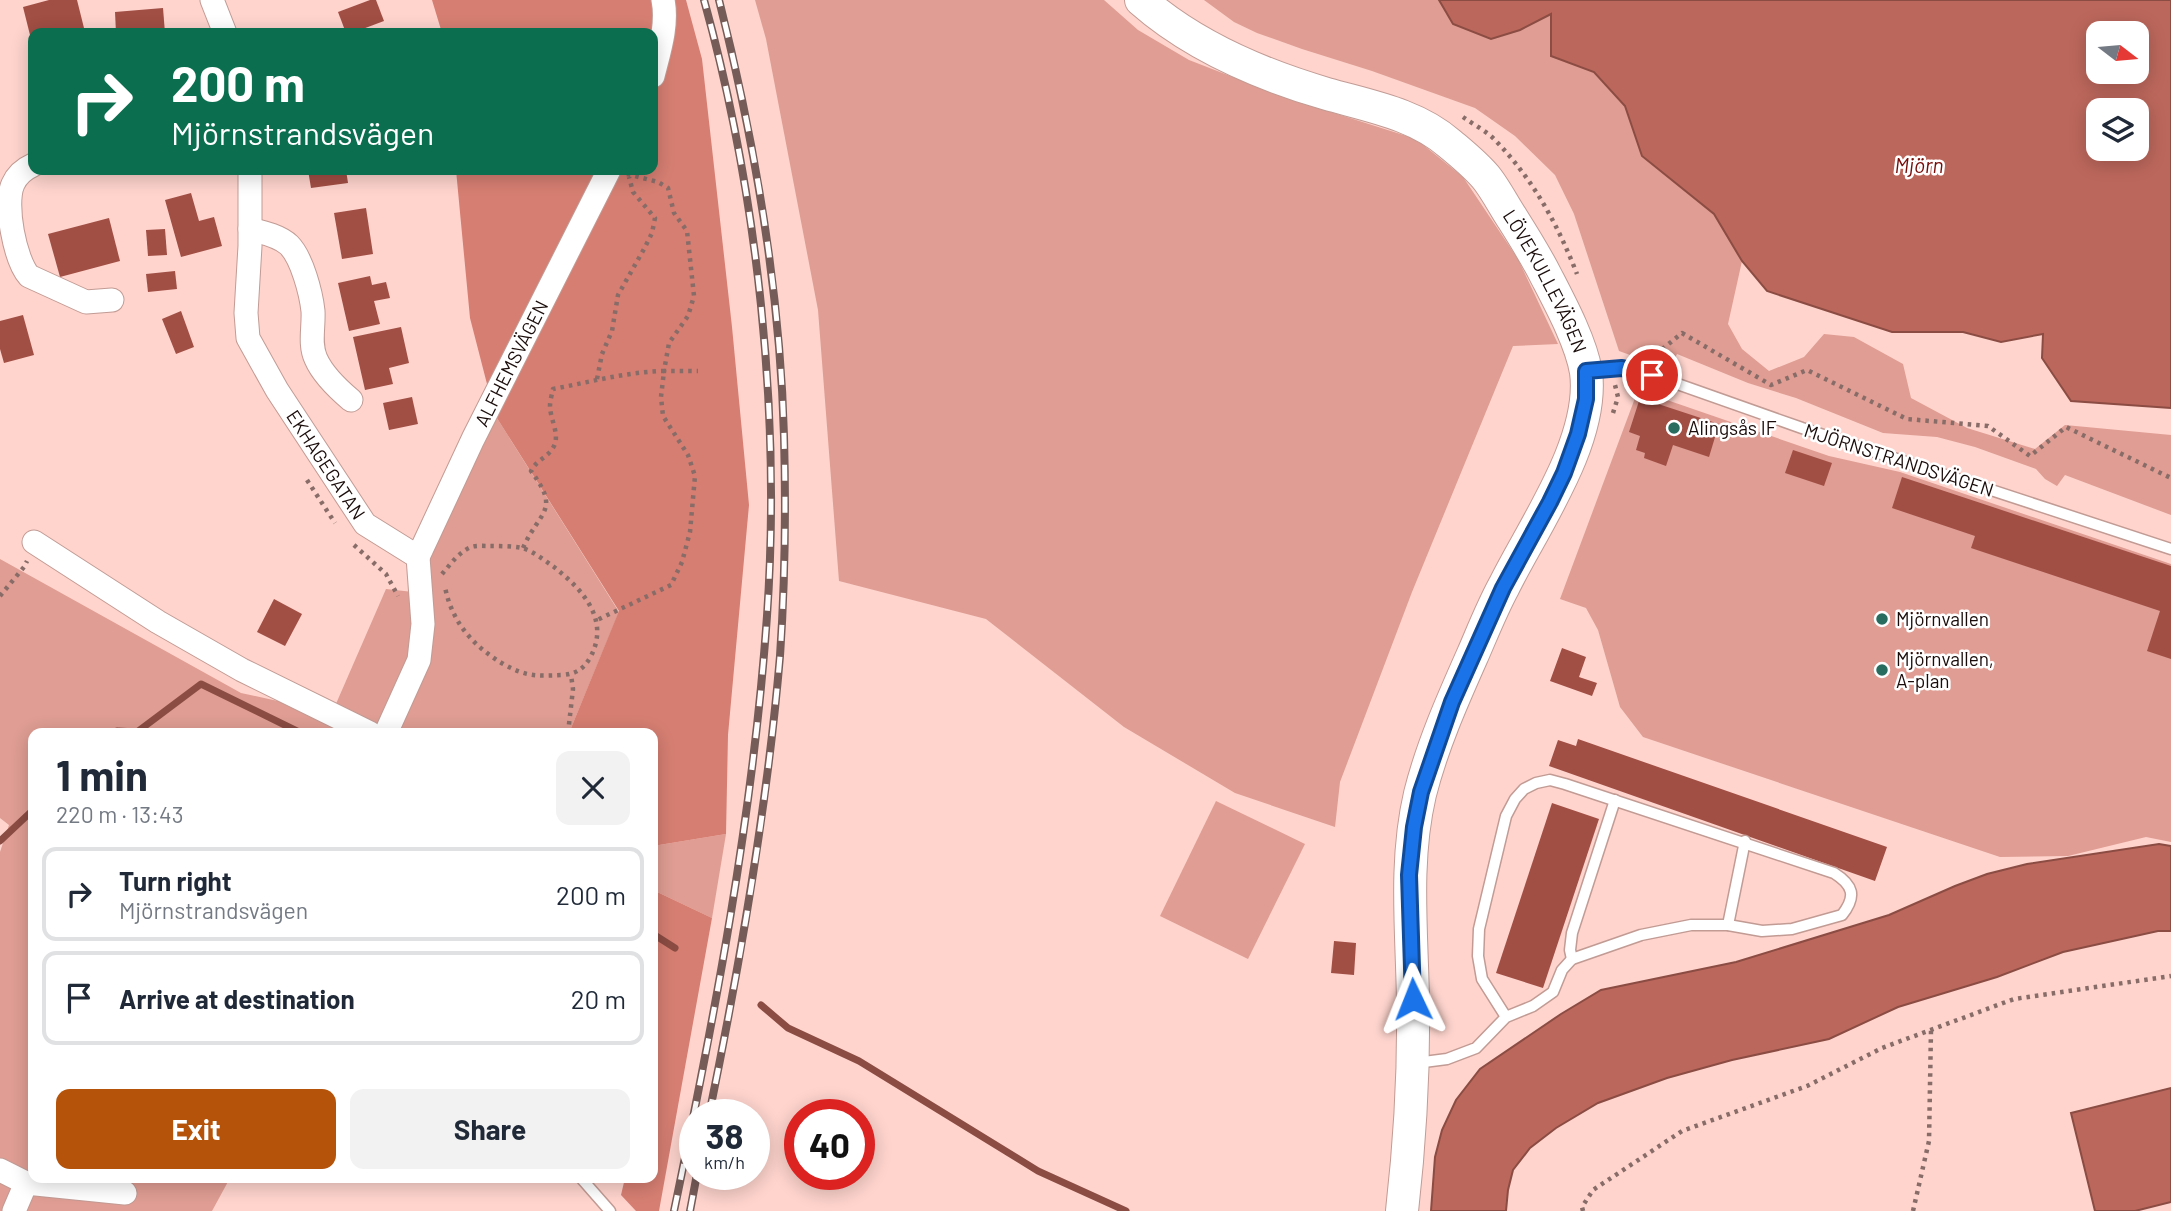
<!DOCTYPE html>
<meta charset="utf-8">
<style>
body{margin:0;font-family:Barlow,sans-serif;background:#f2f2f3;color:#1f2937;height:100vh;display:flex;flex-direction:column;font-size:26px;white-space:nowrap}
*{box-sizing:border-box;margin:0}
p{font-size:23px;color:#747a83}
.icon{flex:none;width:38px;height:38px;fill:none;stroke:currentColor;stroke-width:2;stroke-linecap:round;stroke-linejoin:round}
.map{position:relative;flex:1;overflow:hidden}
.drawer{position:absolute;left:28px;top:728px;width:630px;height:455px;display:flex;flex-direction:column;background:#fff;border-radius:14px;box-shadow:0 4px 18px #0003}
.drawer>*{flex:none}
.top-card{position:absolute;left:28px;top:28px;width:630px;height:147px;border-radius:14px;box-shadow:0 4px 18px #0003;background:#0b6e4f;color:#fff;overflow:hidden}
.needle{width:46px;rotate:106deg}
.buttons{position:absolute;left:2086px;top:21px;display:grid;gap:14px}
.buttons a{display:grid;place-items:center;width:63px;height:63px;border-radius:14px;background:#fff;box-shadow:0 4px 18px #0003;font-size:35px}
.speed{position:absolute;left:679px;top:1099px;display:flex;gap:14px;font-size:35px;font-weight:700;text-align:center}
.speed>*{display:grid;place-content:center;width:91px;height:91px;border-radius:50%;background:#fff;box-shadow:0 4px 18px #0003;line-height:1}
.speed small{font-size:18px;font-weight:400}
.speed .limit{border:10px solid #d22;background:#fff;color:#111}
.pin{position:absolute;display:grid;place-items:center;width:60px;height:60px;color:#fff;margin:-30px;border:4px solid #fff;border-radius:50%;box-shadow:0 2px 7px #0007}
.me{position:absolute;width:77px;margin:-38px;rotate:358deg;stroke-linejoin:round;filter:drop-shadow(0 0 5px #0008)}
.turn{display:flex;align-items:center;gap:24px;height:147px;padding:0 28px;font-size:32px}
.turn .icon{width:91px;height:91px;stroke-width:2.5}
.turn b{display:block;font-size:49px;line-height:60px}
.round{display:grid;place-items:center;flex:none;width:74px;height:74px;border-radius:14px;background:#f2f2f3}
.overview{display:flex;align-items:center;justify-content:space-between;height:119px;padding:0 28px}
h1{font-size:42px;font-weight:700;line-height:52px}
.cta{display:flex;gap:14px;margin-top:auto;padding:14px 28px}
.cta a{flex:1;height:80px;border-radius:14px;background:#b45309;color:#fff;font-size:28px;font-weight:700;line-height:80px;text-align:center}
.cta a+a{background:#f2f2f3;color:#1f2937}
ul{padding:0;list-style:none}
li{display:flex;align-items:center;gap:21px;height:94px;margin:0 14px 10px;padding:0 14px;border:4px solid #e0e1e3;border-radius:14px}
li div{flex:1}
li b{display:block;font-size:26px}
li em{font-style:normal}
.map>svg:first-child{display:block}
.green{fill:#df9d93}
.forest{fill:#d67e72}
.water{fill:#bc675c;stroke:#8b4c43;stroke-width:2;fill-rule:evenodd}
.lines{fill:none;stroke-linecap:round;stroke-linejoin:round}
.stream{stroke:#8b4c43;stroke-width:7}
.building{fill:#a14e44}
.lane-casing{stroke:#c29b94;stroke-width:13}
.street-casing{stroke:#c29b94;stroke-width:25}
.secondary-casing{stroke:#c29b94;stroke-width:34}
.path{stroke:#886c68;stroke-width:4.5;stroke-dasharray:3.5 5;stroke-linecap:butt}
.lane{stroke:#fff;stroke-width:10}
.street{stroke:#fff;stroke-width:23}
.secondary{stroke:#fff;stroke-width:32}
.rail-casing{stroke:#755c58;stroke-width:8}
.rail{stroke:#fff;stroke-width:5;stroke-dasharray:16;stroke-linecap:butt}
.route-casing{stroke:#114b97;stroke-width:18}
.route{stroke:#1a73e8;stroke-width:12}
.poi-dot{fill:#276c5f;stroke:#fff;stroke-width:2.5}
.labels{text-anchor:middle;stroke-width:5;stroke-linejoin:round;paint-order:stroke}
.street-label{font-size:19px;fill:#1a0c0a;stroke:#fff}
.poi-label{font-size:19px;fill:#1a0c0a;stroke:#fff;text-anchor:start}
.water-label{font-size:21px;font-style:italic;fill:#780c09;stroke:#fff}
</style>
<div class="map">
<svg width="2171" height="1211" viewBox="0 0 2171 1211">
<rect width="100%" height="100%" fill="#fed4cd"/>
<g class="green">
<polygon points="755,0 1104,0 1138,30 1189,60 1287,98 1416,139 1463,177 1518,259 1558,344 1513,346 1412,592 1351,753 1340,782 1335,827 1235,793 1124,727 986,619 839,581 818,310 766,39"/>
<polygon points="1204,0 1439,0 1453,24 1520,30 1551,14 1551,56 1594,72 1625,106 1642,156 1714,214 1742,261 1728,324 1742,349 1769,371 1804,357 1824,334 1854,337 1903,364 1911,398 1967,428 2035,449 2065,425 2171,435 2171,515 2065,475 2057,486 2045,479 2036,469 1975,447 1937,437 1883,433 1796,398 1748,383 1677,354 1669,369 1619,351 1574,214 1555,175 1515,136 1475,108 1372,71 1302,49 1257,33 1234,22"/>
<polygon points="1638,390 1829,456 1900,472 2171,564 2171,842 2146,837 2068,856 2000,857 1643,737 1620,707 1598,630 1586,608 1560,599"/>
<polygon points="495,415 619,612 569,733 33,733 33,1178 230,1178 212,1211 0,1211 0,852 9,825 0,818 0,559 241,693 332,713 386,589 413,592"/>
<polygon points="1216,801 1305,844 1248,959 1160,916"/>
<polygon points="726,834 712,918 653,890 653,846"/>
</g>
<g class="forest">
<polygon points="432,0 686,0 702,59 732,327 749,505 728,735 726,834 653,846 653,733 569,733 619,611 495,415 470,318 456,170 653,170 653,33 442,33"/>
<polygon points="653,890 712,918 659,1211 636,1211 621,1195 625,1178 653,1178"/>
</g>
<g class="water">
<path d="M 1439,0 L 2171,0 L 2171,408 L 2071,401 L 2042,358 L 2043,334 L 2001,342 L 1963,332 L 1892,332 L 1767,291 L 1742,261 L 1714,214 L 1642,156 L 1625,106 L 1594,72 L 1551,56 L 1551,14 L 1520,30 L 1491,39 L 1453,24 ZM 2098,33 L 2137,33 L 2137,72 L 2098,72 ZM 2098,110 L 2137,110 L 2137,149 L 2098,149 Z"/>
<polygon points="2159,844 2171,846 2171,931 2158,931 2063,952 1997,977 1898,1007 1829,1039 1732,1060 1667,1078 1598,1103 1556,1128 1530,1148 1513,1170 1508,1190 1506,1211 1431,1211 1435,1157 1442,1130 1456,1100 1480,1069 1561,1014 1601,990 1736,962 1889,915 1955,886 1987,874 2027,864"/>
<polygon points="2171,1088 2171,1202 2135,1211 2095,1211 2071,1113"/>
</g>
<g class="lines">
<g class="stream">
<polyline points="115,733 117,731 137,732 201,684 301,733"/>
<polyline points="0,841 33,810"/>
<polyline points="653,934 675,948"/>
<polyline points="761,1005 788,1028 859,1061 1038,1171 1126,1211"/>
</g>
</g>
<g class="building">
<polygon points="49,0 77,0 85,32 33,33 32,43 23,7"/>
<polygon points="370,0 376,0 384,21 352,33 346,33 338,12"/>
<polygon points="163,8 165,33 116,33 115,12"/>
<polygon points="308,170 346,170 348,183 311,188"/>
<polygon points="191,193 199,221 214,217 222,246 181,257 165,200"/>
<polygon points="366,208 373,254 342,259 334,213"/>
<polygon points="109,218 120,261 60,277 48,234"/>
<polygon points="165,229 167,255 148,256 146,230"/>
<polygon points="175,271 177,289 148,292 146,274"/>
<polygon points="370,276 372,285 386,282 390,298 374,301 380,324 349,331 338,283"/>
<polygon points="181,311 194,347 176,354 162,319"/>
<polygon points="23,315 34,355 4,363 0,349 0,321"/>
<polygon points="401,327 409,363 389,368 393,384 365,390 353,337"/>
<polygon points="412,397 418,424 389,430 383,403"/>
<polygon points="1640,398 1719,424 1709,457 1673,445 1666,466 1644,458 1645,453 1636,450 1640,436 1629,432"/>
<polygon points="1793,450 1832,463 1824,486 1785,473"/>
<polygon points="1902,477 2171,566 2171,659 2147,651 2160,611 1971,548 1975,536 1892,508"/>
<polygon points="274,599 302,614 285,646 257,632"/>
<polygon points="1562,648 1586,657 1579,677 1597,683 1592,696 1550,681"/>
<polygon points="1578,739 1887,847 1875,881 1549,766 1558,740 1576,746"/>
<polygon points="1552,803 1599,819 1543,988 1496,973"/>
<polygon points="1334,941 1356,943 1354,975 1331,973"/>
</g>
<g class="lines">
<defs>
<g id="lane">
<polyline points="1587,371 1622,368 1652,375 1802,428 2171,549"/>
<polyline points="1728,925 1745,841"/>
<polyline points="1572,959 1570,950 1572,933 1615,800"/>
<path d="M 1416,1063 L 1447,1059 L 1476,1048 L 1506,1017 L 1533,1006 L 1553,992 L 1562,970 L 1572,959 L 1641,935 L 1691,925 L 1728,925 L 1762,931 L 1792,929 L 1842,915 C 1857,896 1853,885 1834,873 L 1565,784 L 1550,780 L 1536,783 L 1524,789 L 1515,799 L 1506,816 L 1479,929 L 1478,956 L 1482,979 L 1506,1017"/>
<polyline points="581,1178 610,1211"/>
</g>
<g id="street">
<polyline points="212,0 225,33"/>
<path d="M 653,76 C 659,52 668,25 663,0"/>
<path d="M 33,165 C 24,169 17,175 13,184 C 4,204 15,260 29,276 L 86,302 L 112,300"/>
<path id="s1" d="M 250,170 L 250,246 L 246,313 L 248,338 L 277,390 L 365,524 L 418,557 L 423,624 L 419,660 L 386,733"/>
<path d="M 250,229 C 262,232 280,236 289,245 C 302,258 311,293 313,311 C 314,327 309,344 316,359 C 323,375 338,389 351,400"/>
<polyline points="34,542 158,622 242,670 370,733"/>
<path id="s2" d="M 418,557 L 473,439 L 609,170"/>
<polyline points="0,1170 26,1183 125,1193"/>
<polyline points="14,1211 26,1183"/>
</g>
<g id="secondary">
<path id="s3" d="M 1141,0 C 1192,45 1262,75 1327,94 C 1369,106 1416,114 1450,144 C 1463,155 1478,167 1488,180 C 1497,192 1504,206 1512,218 C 1524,237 1536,256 1546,276 C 1560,303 1581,342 1586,372 C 1595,441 1533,527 1504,586 C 1492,608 1483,631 1473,654 C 1453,699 1432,746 1420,794 C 1404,862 1412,932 1413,1002 C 1414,1072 1410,1141 1402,1211"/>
</g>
</defs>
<use href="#lane" class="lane-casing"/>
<use href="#street" class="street-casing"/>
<use href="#secondary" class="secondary-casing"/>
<g class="path">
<path d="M 1463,117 C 1473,124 1486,131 1494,139 C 1533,179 1557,223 1577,274"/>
<polyline points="627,174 658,182 668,188 674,213 687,231 694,296 688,316 669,343 664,371 698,371"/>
<polyline points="1649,360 1682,333 1771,385 1807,370 1907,419 1988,426 2030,456 2066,427 2171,478"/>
<polyline points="597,379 602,354 612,331 618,295 644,249 652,233 655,218 633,192 629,177"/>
<polyline points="1613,413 1618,397 1615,385"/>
<polyline points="307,480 335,523"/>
<polyline points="354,545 386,574 398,596"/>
<path d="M 523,548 C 540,510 561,511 531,471 C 537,459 548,458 554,446 C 560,434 550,419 550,406 C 550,401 552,394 553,389 C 590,382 626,372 664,371 L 661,397 L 663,416 L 688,455 L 695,476 L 690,532 L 682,562 L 671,585 L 597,620"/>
<path d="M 442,574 C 450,565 457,554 469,548 C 474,545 483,546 490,546 C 499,546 512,546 522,548 C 533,551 544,560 554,567 C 582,589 610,619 591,656 C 584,669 576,674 562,675 C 538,676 527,677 505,665 C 474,647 452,623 445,587"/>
<polyline points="0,596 24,567 27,561"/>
<polyline points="568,733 573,689 571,675"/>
<polyline points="1583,1211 1582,1207 1593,1190 1682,1131 1807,1086 1882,1048 2014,999 2171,976"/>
<polyline points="1913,1211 1929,1141 1931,1030"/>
</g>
<use href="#lane" class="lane"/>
<use href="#street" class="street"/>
<use href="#secondary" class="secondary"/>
<defs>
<g id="rail">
<path d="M 709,1115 C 740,964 767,810 780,656 C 785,583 786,509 784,436 C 780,288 755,143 719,0"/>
<path d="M 674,1211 C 715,1014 753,816 767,616 C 781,414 758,195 704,0"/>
<polyline points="690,1211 697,1174"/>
</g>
</defs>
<use href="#rail" class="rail-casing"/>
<use href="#rail" class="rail"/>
</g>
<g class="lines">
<defs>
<polyline id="route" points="1413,999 1409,875 1414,827 1421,792 1452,702 1503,588 1550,502 1564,473 1578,434 1586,399 1586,371 1622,368 1652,375"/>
</defs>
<use href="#route" class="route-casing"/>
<use href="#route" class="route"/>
</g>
<g class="poi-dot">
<circle cx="1674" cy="428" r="7"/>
<circle cx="1882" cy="619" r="7"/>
<circle cx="1882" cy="670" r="7"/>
</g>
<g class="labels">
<g class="street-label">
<text dy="7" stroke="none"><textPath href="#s3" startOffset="513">LÖVEKULLEVÄGEN</textPath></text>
<text dy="7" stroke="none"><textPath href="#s2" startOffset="215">ALFHEMSVÄGEN</textPath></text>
<text transform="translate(1899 460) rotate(18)" y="7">MJÖRNSTRANDSVÄGEN</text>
<text dy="7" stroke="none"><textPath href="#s1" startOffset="317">EKHAGEGATAN</textPath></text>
</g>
<g class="poi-label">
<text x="1688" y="435">Alingsås IF</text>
<text x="1896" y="626">Mjörnvallen</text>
<text x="1896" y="666">Mjörnvallen,<tspan x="1896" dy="22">A-plan</tspan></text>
</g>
<g class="water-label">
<text x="1919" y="173">Mjörn</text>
</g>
</g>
</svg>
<div class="buttons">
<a><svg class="needle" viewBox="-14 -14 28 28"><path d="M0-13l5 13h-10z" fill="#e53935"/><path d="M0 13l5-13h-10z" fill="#747a83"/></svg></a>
<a><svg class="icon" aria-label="layers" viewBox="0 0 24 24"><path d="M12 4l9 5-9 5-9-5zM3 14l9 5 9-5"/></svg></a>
</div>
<div class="speed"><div>38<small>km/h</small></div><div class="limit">40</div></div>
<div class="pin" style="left:1652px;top:375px;background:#d93025"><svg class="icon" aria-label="arrive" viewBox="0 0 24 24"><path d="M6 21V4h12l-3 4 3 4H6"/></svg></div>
<svg class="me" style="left:1413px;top:999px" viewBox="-20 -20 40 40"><path d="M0-17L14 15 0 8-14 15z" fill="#1a73e8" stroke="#fff" stroke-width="4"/></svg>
<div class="top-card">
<div class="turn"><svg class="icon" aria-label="right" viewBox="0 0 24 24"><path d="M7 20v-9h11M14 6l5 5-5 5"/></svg><div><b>200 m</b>Mjörnstrandsvägen</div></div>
</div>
<section class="drawer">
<div class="overview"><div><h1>1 min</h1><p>220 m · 13:43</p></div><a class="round"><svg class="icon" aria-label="close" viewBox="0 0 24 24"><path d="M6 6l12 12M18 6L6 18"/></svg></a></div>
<ul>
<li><svg class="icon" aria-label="right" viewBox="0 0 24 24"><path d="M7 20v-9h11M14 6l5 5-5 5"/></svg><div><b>Turn right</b><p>Mjörnstrandsvägen</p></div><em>200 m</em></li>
<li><svg class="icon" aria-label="arrive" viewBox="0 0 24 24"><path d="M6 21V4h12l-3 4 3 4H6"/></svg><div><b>Arrive at destination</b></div><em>20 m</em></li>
</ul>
<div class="cta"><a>Exit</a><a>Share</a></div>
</section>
</div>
